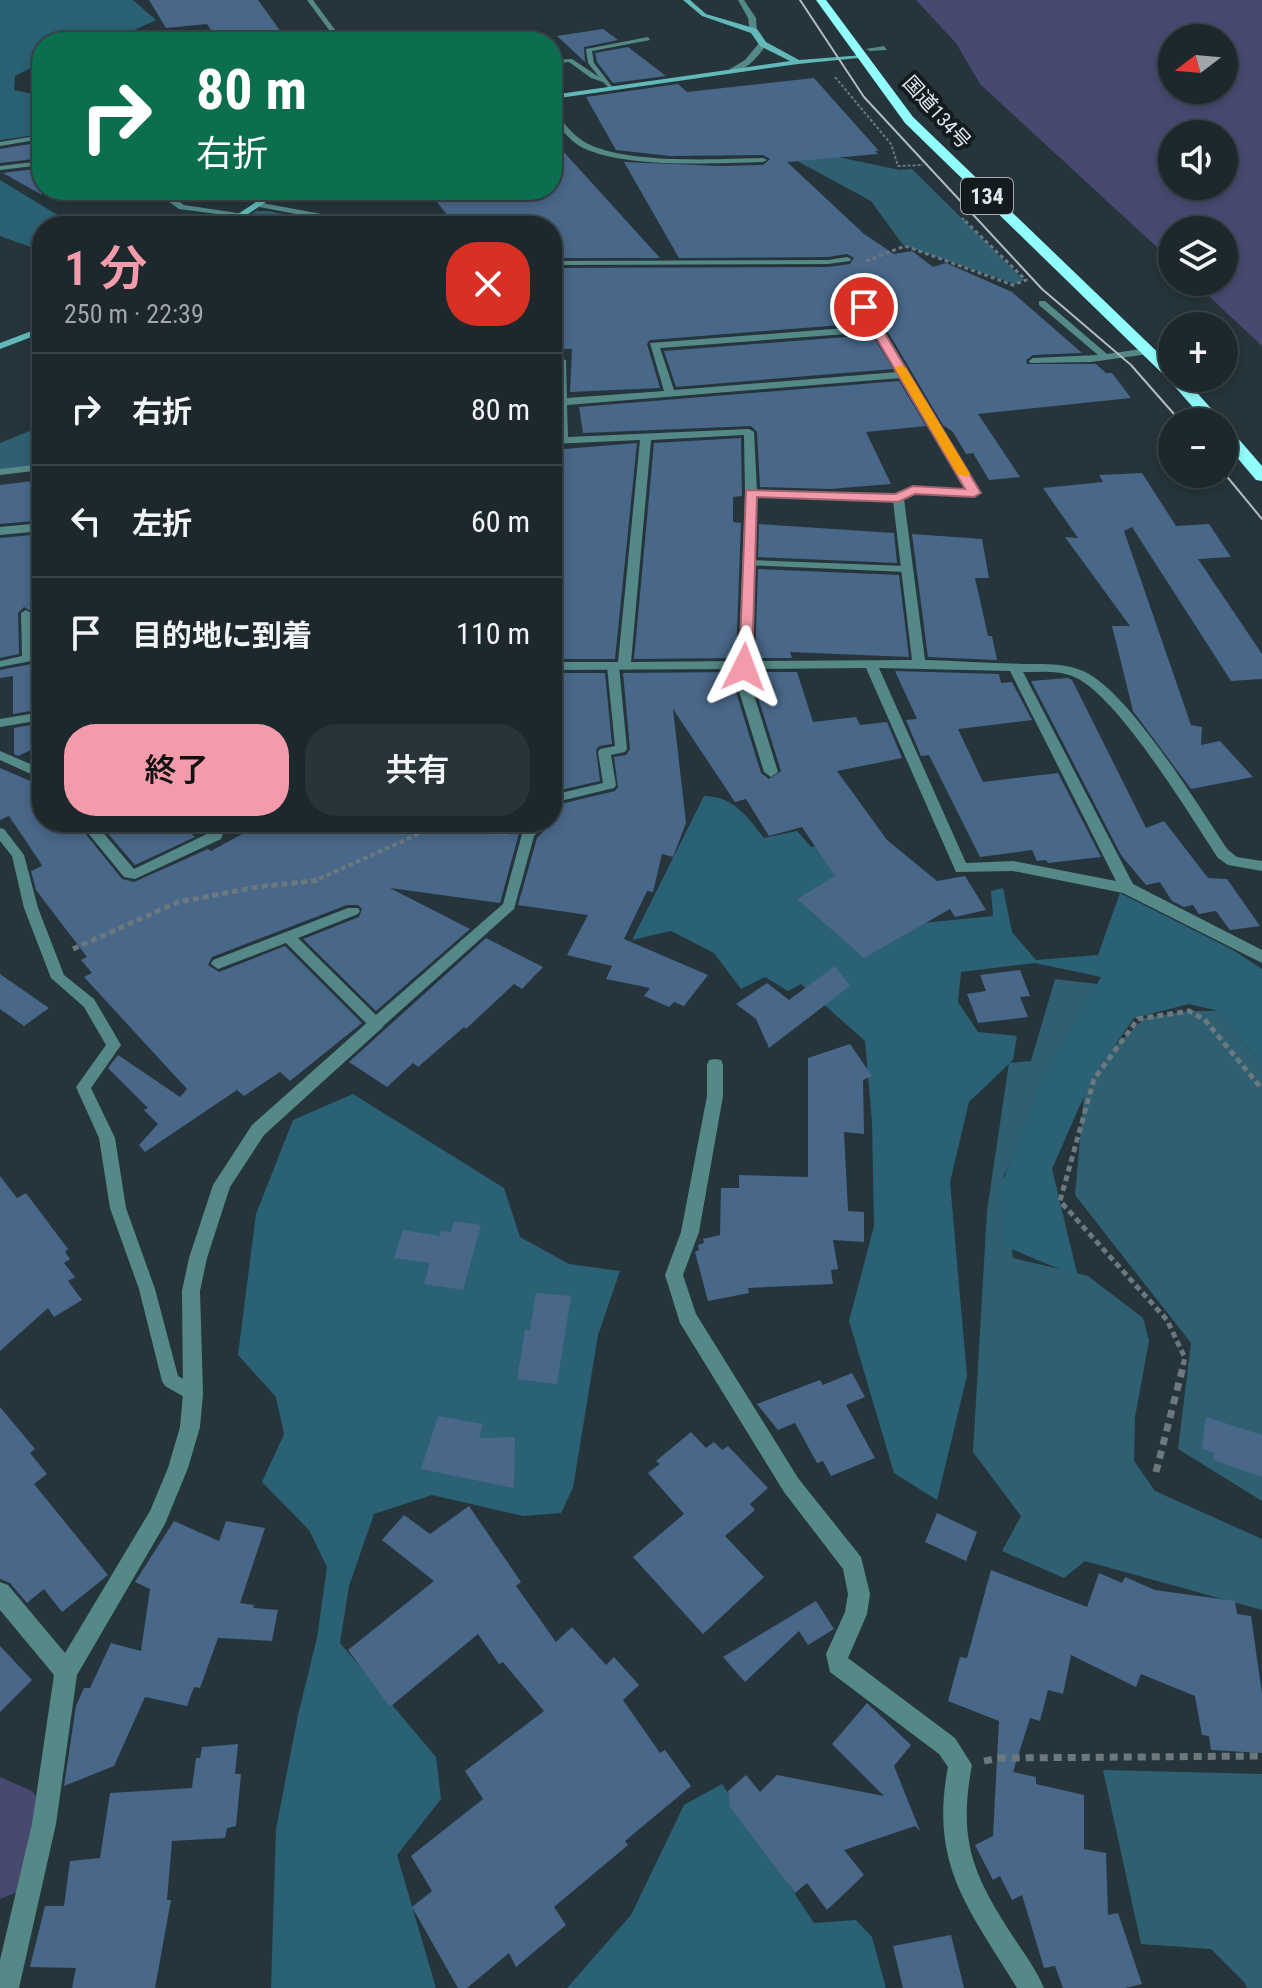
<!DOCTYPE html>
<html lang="ja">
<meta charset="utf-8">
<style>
body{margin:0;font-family:"Roboto Condensed","Noto Sans JP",sans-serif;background:#293438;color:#f1f3f6;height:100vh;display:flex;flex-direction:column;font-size:30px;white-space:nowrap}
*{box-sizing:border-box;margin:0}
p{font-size:26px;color:#a0a6a9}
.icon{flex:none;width:44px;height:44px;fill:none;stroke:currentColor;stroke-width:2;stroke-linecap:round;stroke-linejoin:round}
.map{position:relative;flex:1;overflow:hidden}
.sheet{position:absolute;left:32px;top:216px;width:530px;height:616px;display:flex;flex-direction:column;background:#1c282c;border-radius:32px;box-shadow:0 4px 12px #0003,0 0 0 2px #3a4448}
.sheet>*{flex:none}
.top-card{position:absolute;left:32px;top:32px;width:530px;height:168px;border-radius:32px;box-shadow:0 4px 12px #0003,0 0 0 2px #3a4448;background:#0b6e4f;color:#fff;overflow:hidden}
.needle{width:52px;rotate:254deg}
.buttons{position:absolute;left:1158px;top:24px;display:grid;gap:16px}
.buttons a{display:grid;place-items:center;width:80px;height:80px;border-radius:50%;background:#1c282c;box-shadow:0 4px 12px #0003,0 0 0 2px #3a4448;font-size:40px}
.pin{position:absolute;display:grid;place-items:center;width:68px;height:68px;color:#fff;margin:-34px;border:4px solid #fff;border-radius:50%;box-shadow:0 2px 8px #0007}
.me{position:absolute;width:88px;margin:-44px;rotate:3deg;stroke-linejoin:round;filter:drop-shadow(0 0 6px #0008)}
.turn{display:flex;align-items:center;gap:28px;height:168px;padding:0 32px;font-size:36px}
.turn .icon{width:104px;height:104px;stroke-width:2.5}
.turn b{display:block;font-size:56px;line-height:68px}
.round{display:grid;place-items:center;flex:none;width:84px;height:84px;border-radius:32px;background:#293438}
.overview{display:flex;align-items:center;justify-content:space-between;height:136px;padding:0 32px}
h1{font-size:48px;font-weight:600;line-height:60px;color:#f39aab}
.primary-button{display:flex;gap:16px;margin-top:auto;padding:16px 32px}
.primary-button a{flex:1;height:92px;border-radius:32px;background:#f39aab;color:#111;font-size:32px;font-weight:600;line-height:92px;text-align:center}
.primary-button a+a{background:#293438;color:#f1f3f6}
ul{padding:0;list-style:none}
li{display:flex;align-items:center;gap:24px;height:112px;padding:0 32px;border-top:2px solid #3a4448}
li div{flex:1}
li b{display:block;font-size:30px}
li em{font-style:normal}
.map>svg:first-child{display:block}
.green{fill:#2f6072}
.forest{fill:#2a6174}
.water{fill:#474970;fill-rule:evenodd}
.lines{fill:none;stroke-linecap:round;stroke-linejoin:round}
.river{fill:#474970;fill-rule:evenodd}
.building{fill:#496789}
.path-far4{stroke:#6b787e;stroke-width:2;stroke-dasharray:3 2;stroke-linecap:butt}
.path-far3{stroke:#6b787e;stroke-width:3;stroke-dasharray:4 3;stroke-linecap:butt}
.path-far2{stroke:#6b787e;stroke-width:4;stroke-dasharray:5 3;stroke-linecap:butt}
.path-far1{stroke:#6b787e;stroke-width:5;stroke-dasharray:6 4;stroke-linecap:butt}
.path{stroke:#6b787e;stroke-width:7;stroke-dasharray:8 6;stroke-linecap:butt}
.lane{fill:#548988;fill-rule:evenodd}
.street{fill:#548988;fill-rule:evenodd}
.secondary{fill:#61bab9;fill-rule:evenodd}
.highway{fill:#91fdfd;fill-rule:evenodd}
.tram{stroke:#b1bcc1;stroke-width:2}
.route{fill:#f39aab;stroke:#9e646f;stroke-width:2}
.slow{fill:#f59e0b}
.labels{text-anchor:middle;stroke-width:8;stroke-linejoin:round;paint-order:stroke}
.far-street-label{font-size:20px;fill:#dfe9ed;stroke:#141b1e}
.shield{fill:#141b1e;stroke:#a2abaf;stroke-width:2}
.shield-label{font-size:22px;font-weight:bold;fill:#dfe9ed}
</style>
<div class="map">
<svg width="1262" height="1988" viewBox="0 0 1262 1988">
<rect width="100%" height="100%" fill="#25353b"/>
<g class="green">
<polygon points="788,156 838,157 900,170 912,169 1024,280 1015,284 903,245 871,201"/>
<polygon points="256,211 268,211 332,224 235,226"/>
<polygon points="42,426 42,459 28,469 0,472 0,443"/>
<polygon points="1055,979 1097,984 1003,1177 1013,1258 1088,1276 1143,1318 1149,1341 1135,1417 1134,1461 1155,1491 1262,1539 1262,1610 1085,1561 1064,1578 1002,1551 1021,1516 973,1452 987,1211 1009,1063 1031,1061"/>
<polygon points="1189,1011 1218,1011 1262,1065 1262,1501 1178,1449 1191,1343 1075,1195 1086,1073 1145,1018"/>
<polygon points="1103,1770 1262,1774 1262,1988 1247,1988 1245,1983 1211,1949 1141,1944"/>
</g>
<g class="forest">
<polygon points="0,0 133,0 156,20 108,42 42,42 42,62 15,76 14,90 42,96 42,134 0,140"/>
<polygon points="0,180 56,214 87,226 42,226 42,251 0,236"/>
<path d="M 704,796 C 733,796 748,817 764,838 L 797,831 L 811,847 L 829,844 L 912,924 L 993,916 L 991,891 L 1003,888 L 1012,932 L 1036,960 L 1098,955 L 1120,893 L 1233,950 L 1262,969 L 1262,1065 L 1218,1011 L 1189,1004 L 1134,1018 L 1092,1078 L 1052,1169 L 1078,1277 L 1004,1246 L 1000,1187 L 1044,1078 L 1101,977 L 1035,963 L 961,972 L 958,1002 L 978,1032 L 1017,1036 L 1013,1060 L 969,1102 L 950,1182 L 967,1376 L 937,1500 L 894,1473 L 849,1321 L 874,1226 L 872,1122 L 865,1041 L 801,984 L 788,991 L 765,977 L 741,989 L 714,953 L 671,931 L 632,940 Z"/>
<polygon points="353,1094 504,1188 520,1237 569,1264 620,1271 598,1335 573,1488 561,1513 523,1516 432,1495 374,1514 349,1586 340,1643 436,1757 441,1799 397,1855 436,1988 271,1988 276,1829 298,1715 317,1638 327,1567 309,1530 262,1482 284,1434 276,1397 238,1355 256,1214 293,1120"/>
<polygon points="722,1784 814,1923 856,1920 872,1937 886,1988 567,1988 631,1915 684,1805"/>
</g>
<path class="water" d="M 916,0 L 1262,0 L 1262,346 L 1194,282 L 1224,282 L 1224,230 L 1172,230 L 1172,261 L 980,84 L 956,43 ZM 1172,38 L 1224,38 L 1224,90 L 1172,90 ZM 1172,134 L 1224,134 L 1224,186 L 1172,186 Z"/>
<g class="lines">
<path class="river" d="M 0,1777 L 32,1791 C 59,1826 48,1849 33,1886 L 0,1899 Z"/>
</g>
<g class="building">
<polygon points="149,0 258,0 284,36 219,42 207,24 166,28"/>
<polygon points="603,29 618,40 584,47 585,62 557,36"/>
<polygon points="628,47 666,76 613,83 597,62 595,53"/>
<polygon points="814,78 879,151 875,151 878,154 787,162 864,234 894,254 912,251 933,267 946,263 1012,292 1082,353 1033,355 1026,360 1027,364 1096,364 1106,373 1112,373 1131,398 978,414 1020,477 989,480 973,453 966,454 953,432 943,425 872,305 862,302 856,307 866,323 650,340 647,344 660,388 570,392 572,349 557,349 556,333 552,333 552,268 828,267 850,264 854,258 847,254 828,257 679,258 624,162 720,166 763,165 770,159 763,155 670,156 616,150 586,97 678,84 687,92"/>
<polygon points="552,139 660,258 552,258 552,226 511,226 506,220 456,226 433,197 480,190 552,190"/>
<polygon points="42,142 42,158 0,163 0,149"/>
<polygon points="42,168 42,195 3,173"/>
<polygon points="872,335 893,369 676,387 664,351"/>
<polygon points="899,381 926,426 866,432 891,484 830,489 760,487 757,432 751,426 583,433 579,407"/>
<polygon points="741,438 742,496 733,497 733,522 741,523 736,658 634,659 654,443"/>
<polygon points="637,443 615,659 552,659 552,450"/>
<polygon points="1142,473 1176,526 1209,524 1231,557 1198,559 1262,654 1262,679 1231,681 1132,527 1124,531 1191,725 1202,727 1201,745 1220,741 1253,777 1191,789 1133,711 1112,626 1130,626 1065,537 1078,538 1043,488 1103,482 1099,475"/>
<polygon points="33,481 33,489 36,488 33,521 0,524 0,485"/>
<polygon points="759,524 894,533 897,563 758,557"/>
<polygon points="42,534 42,650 36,651 34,613 24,607 18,613 19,654 0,658 0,538"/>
<polygon points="912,534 982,539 989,578 975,578 988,636 992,636 997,660 928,657"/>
<polygon points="758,569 899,575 909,657 790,652 792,658 755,658"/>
<polygon points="42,662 42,709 13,714 13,676 0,678 0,670"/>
<polygon points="895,671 999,674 1001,683 1012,682 1032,720 958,729 983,782 1058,773 1101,857 1048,863 1046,860 1037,861 1032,850 980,857 929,755 921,756 906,720 917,719"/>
<polygon points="736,672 735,689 761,773 769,779 781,771 755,688 755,672 797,672 813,722 856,717 860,725 887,722 902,758 837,771 887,840 937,881 965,876 986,910 955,917 950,909 864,958 797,899 835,876 802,827 769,836 746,799 735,802 673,709 686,823 673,857 662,854 653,892 647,891 624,939 708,975 684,1006 674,1002 669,1007 644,996 650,988 606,979 612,966 567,955 588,915 518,905 537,838 552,822 552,806 615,791 618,787 614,757 626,755 630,749 623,673"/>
<polygon points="552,673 605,673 612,744 599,746 596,750 600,781 552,792"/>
<polygon points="1068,678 1072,680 1146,828 1164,821 1208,878 1227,879 1260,926 1230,930 1216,911 1199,914 1193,905 1184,907 1172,901 1160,882 1146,885 1121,855 1031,681"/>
<polygon points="42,723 42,745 18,756 14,754 14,728"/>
<polygon points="0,768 42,786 42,822 76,822 122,879 134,882 208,849 211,851 264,822 529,822 519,833 500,903 390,888 470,929 376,1011 303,939 359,917 362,909 358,905 347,905 212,957 208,965 219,972 285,946 362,1023 290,1081 280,1072 244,1096 237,1090 145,1152 139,1145 158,1124 144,1110 148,1108 108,1068 118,1055 180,1097 187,1089 84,977 92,973 81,960 87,957 36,890 31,871 42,866 40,862 9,816 0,820"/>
<polygon points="98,822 178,822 195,837 135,865"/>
<polygon points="486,938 543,967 522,989 514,984 466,1029 464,1027 418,1067 413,1063 387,1087 349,1062"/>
<polygon points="835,966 850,986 769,1048 756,1019 736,1004 767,983 789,1000"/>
<polygon points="1020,970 1030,996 1020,997 1028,1017 978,1023 967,994 986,991 980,975"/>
<polygon points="0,974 49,1008 24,1026 0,1009"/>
<polygon points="850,1044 872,1076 863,1080 864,1134 844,1132 848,1211 864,1212 864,1242 833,1240 838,1269 831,1270 833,1284 748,1288 749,1293 708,1301 695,1252 699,1250 698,1245 704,1243 703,1239 720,1235 721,1188 739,1188 739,1175 808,1177 808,1058"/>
<polygon points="0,1176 17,1198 26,1193 68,1249 65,1252 70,1259 64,1263 75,1277 68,1281 82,1300 54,1317 48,1308 0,1351"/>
<polygon points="454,1221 481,1225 463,1290 424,1284 430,1263 394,1258 403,1230 440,1236 441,1231 451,1232"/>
<polygon points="536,1293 571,1296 557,1384 517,1379 525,1330 530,1330"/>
<polygon points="852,1373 865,1397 846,1405 875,1458 831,1476 823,1461 817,1463 795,1423 778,1430 757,1404 820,1380 823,1385"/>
<polygon points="0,1407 35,1449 30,1453 47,1474 34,1484 108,1575 62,1612 44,1589 27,1603 10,1583 0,1579"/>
<polygon points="438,1416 483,1424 479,1438 515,1437 514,1488 421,1469"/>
<polygon points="1206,1417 1262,1435 1262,1477 1213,1460 1214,1453 1202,1449"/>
<polygon points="691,1432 706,1448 714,1442 722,1450 728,1446 768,1488 750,1504 755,1510 725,1536 764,1577 703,1634 633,1557 684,1514 648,1473 660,1464 656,1461"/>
<polygon points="469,1506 521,1582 516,1586 556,1642 572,1627 606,1665 614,1657 639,1685 623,1700 660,1753 665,1750 691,1786 625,1841 628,1845 554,1907 566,1925 516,1967 509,1953 467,1988 458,1988 412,1907 432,1891 411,1856 483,1799 465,1771 544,1711 503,1662 499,1664 478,1634 390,1707 348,1650 434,1581 382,1540 404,1515 430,1534"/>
<polygon points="937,1513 977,1532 966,1561 925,1542"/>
<polygon points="174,1521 219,1541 226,1521 265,1528 240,1603 254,1605 253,1608 278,1610 272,1641 218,1638 200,1688 194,1687 187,1706 145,1697 114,1766 64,1786 76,1706 84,1688 90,1688 111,1643 141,1651 150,1589 135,1582"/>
<polygon points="991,1570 1087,1607 1099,1573 1122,1583 1125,1577 1155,1590 1235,1601 1237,1614 1251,1616 1262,1694 1262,1753 1211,1750 1209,1736 1202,1735 1195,1696 1141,1674 1136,1687 1071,1655 1063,1694 1048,1690 1040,1721 1030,1718 1013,1772 1036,1777 1036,1784 1084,1795 1084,1849 1106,1853 1108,1915 1118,1913 1142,1984 1125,1988 1063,1988 1055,1966 1044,1968 1022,1895 1012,1900 1000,1876 993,1880 975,1845 993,1836 999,1721 948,1701 960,1657 967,1658"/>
<polygon points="816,1601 834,1629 808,1645 799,1631 745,1682 723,1657"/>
<polygon points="0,1646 32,1680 0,1712"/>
<polygon points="867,1703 911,1745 894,1766 920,1831 915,1826 844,1850 864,1875 827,1910 807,1883 795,1893 730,1807 728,1791 746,1775 760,1792 777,1775 884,1796 832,1744"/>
<polygon points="238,1744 235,1774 241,1774 236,1826 227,1828 225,1838 172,1841 167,1900 171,1900 155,1988 72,1988 76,1968 30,1967 45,1906 64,1906 70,1861 100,1858 110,1793 192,1788 196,1758 200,1758 202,1747"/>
<polygon points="951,1935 964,1988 903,1988 893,1946"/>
</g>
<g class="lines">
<g class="path-far4">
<polyline points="835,77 891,144 898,166 923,165"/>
<polyline points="962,218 968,223"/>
</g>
<g class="path-far3">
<polyline points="965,221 1027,281"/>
<polyline points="866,261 905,246 1013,285 1026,280"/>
<polyline points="856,294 850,283 869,277 862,271"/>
</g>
<polyline class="path-far2" points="312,882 445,822 458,831 507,833"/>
<g class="path-far1">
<polyline points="73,949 178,902 257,887 320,880"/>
<polyline points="1183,1365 1185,1358 1167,1320 1060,1201 1094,1079 1138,1019 1189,1011 1205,1020 1262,1089"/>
</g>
<g class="path">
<polyline points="1156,1472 1184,1363"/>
<polyline points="984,1761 1001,1758 1262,1756"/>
</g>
<g class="lane">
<polygon points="307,0 313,0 344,42 338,42"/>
<polygon points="648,37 650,40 592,51 594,63 614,89 610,89 603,82 591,78 569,62 552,64 552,60 572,59 599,77 588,63 586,49"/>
<path d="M 552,111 C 563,120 570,133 583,141 C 621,165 718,159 763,158 L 767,160 L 763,162 C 713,163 629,169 583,148 C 570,141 561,129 552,118 Z"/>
<polygon points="42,135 42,139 0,146 0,142"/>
<polygon points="42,161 42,165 0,170 0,166"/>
<polygon points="257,202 343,218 354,226 344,226 338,222 254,206 253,204"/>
<polygon points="847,257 851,259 850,261 828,264 552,265 552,261 828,260"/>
<polygon points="1039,301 1045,301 1107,354 1148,348 1152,351 1148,354 1091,362 1030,363 1029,361 1033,358 1098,355 1039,305"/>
<polygon points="749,560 906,566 911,569 906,572 745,565 744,563"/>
<polygon points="26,610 31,613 33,654 42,653 42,659 0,667 0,661 22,656 21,613"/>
<polygon points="613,663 619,666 627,749 625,752 611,755 616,785 614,788 552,803 552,795 603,783 598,752 600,749 615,746 607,666"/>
<polygon points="533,822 547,822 534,836 514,909 381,1028 371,1028 286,943 218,969 211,964 213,960 348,908 358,908 360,911 358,914 298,938 376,1015 503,904 522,834"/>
<polygon points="0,828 4,829 24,855 38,908 64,975 94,999 121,1045 91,1088 115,1138 126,1208 155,1289 178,1376 199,1388 202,1394 199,1400 193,1402 165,1386 162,1381 139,1289 110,1208 99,1138 76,1087 106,1045 84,1007 51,978 24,908 12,856 0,841"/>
</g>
<g class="street">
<polygon points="738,0 744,0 756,18 757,33 750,31 748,18"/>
<path d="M 760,42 L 767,44 C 757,57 747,71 730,73 L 730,69 L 745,60 Z"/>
<polygon points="884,46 887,50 870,51 866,49"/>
<polygon points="153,190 163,190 184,205 244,214 240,217 179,209"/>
<path d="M 861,305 L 869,307 L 980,493 L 974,496 L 915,494 L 904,499 L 925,660 C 958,661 990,663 1023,664 C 1043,664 1065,663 1083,671 C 1128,690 1199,807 1228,850 L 1237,857 L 1262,861 L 1262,871 L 1228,865 L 1218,858 C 1190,816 1116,692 1072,676 C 1057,670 1039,672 1023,672 L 1133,884 L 1262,950 L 1262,963 L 1123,893 L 1013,871 L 956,872 L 866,668 L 752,669 L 752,688 L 778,772 L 771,777 L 764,772 L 738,688 L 739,669 L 552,670 L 552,662 L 618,662 L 640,440 L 552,444 L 552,438 L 557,437 L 556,363 L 552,363 L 552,357 L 566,360 L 567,398 L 664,391 L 650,343 L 871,326 L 859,307 ZM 874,332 L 898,372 L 674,390 L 660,348 ZM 901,378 L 966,489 L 913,487 L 896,494 L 757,490 L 754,432 L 749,429 L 568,437 L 567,405 ZM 744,435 L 745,493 L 739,661 L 631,662 L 651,440 ZM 757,497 L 893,501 L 912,660 L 752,661 ZM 879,668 L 1010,671 L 1116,881 L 1013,861 L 966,863 Z"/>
<polygon points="42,464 42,470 0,475 0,469"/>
<polygon points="42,523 42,531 0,535 0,527"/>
<polygon points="42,712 42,720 0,727 0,719"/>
<polygon points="0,751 42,769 42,779 0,760"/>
<polygon points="79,822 94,822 134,869 209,833 201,822 217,822 224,831 221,839 135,879 124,877"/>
<polygon points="376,1018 382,1020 384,1024 382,1028 264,1135 230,1187 207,1258 200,1291 203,1394 200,1427 188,1468 165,1524 77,1675 56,1824 19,1988 0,1988 0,1960 32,1824 54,1675 0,1610 0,1582 8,1585 65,1653 150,1511 168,1468 180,1427 183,1394 182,1291 189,1258 213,1185 252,1125 370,1020"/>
<path d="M 715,1059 L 721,1060 L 723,1065 L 723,1096 L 699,1232 L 683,1275 L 696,1314 L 798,1478 L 861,1557 L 870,1594 L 867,1614 L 848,1658 L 955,1738 L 972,1765 C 958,1839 972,1873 1012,1935 C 1023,1952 1036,1969 1044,1988 L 1017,1988 C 969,1909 929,1865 948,1767 L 939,1754 L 830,1672 L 826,1654 L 845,1612 L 848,1594 L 843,1569 L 784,1492 L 680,1323 L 665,1275 L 681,1232 L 707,1096 L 707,1065 L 709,1060 Z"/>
</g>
<g class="secondary">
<polygon points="683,0 690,0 706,14 757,29 766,42 799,60 864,55 868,57 798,64 552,99 552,95 790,61 760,46 751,33 702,16"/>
<polygon points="274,190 284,190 230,226 220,226"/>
<polygon points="42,327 42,333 0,349 0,343"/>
</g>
<g class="highway">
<polygon points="816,0 826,0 913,117 1172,366 1172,378 1184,378 1223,422 1206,422 1168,379 905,123"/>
<polygon points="1224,427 1230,429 1262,466 1262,481 1256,480 1224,442"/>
</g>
<g class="tram">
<polyline points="800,0 864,97 1042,289 1131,365 1181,422"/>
<polyline points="1224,473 1262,519"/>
</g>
</g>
<polygon class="route" points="864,303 869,307 981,493 974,497 915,494 898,502 757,497 752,667 750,670 739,670 746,490 895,494 913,486 965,489 858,307"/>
<polygon class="slow" points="900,365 906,368 970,474 968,477 957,474 895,368"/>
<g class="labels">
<g class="far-street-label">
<text transform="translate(937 112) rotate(48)" y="7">国道134号</text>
</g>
<rect class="shield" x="961" y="178" width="52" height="36" rx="6"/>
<g class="shield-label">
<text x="987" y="204">134</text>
</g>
</g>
</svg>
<div class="buttons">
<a><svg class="needle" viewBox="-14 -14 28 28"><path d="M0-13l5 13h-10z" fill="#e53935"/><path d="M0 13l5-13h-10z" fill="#a0a6a9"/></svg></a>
<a><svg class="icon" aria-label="sound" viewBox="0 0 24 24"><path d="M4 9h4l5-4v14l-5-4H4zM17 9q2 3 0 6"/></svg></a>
<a><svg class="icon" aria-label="layers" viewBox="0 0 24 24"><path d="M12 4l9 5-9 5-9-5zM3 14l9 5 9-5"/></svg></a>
<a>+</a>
<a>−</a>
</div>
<div class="pin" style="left:864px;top:307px;background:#d93025"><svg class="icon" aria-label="arrive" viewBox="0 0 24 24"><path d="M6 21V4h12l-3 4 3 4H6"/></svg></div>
<svg class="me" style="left:744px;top:667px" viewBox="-20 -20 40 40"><path d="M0-17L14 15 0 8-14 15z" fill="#f39aab" stroke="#fff" stroke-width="4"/></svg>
<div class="top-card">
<div class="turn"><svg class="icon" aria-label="right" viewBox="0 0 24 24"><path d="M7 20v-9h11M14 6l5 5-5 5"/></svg><div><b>80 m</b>右折</div></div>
</div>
<section class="sheet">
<div class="overview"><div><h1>1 分</h1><p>250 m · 22:39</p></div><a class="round" style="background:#d93025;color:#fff"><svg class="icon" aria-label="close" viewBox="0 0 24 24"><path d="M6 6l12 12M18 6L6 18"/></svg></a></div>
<ul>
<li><svg class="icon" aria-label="right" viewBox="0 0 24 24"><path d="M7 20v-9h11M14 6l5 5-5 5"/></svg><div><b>右折</b></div><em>80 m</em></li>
<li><svg class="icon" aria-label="left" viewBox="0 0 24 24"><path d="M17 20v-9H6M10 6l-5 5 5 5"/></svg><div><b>左折</b></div><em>60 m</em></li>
<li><svg class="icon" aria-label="arrive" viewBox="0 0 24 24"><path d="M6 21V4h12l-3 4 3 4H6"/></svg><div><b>目的地に到着</b></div><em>110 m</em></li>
</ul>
<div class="primary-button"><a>終了</a><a>共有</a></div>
</section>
</div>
